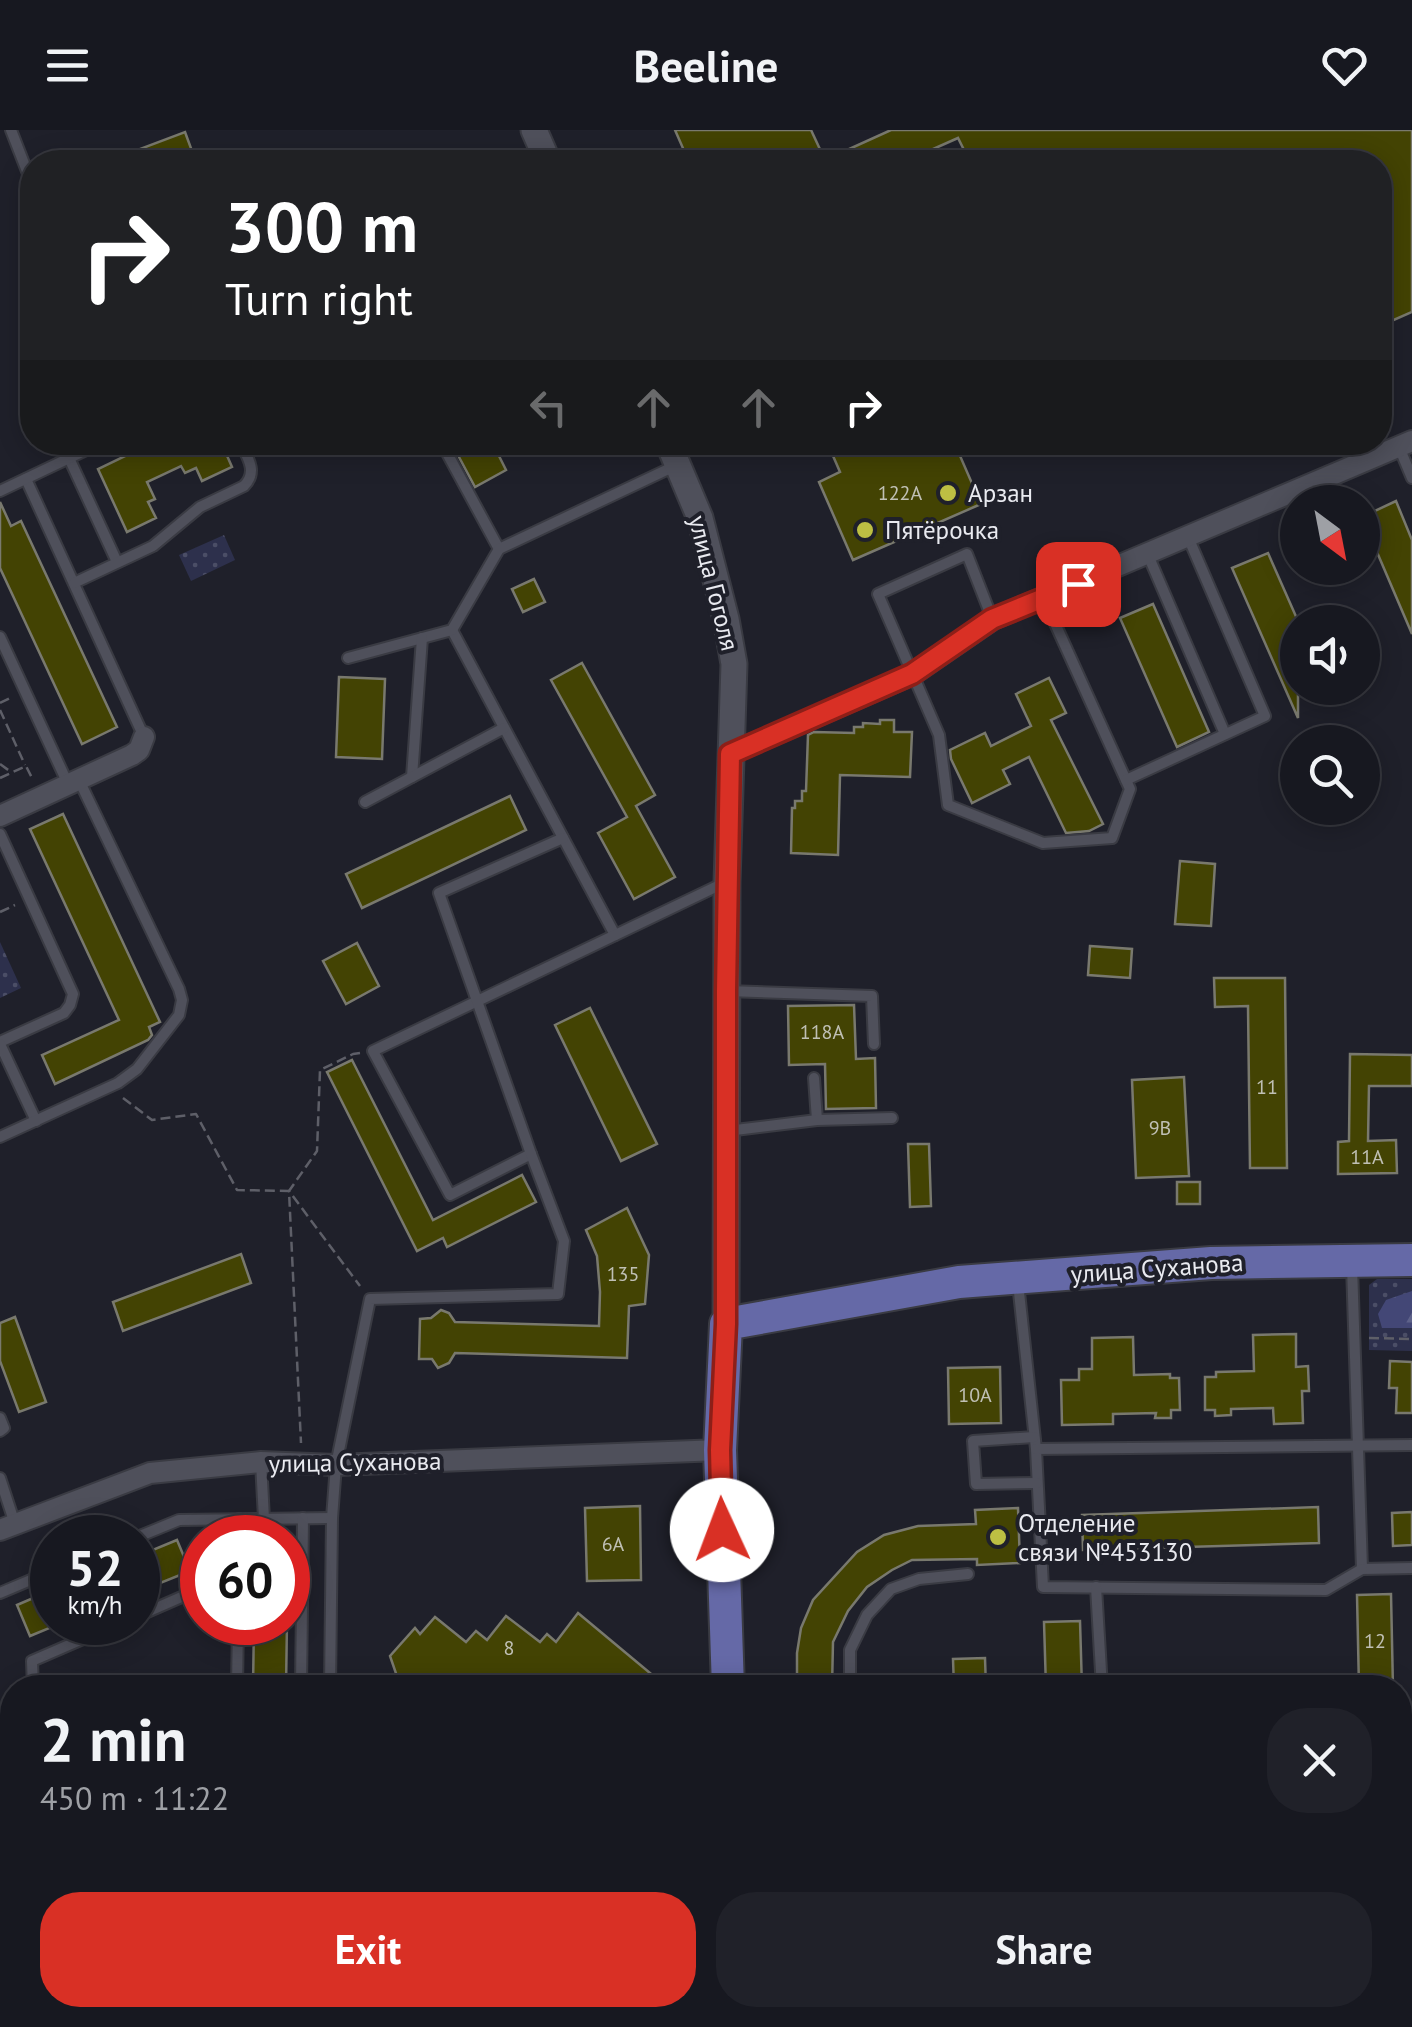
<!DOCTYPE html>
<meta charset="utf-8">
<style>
body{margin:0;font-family:"PT Sans",sans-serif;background:#202129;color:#f1f3f6;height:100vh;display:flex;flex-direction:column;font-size:38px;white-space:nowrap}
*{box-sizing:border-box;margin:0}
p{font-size:32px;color:#9ea0a5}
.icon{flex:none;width:55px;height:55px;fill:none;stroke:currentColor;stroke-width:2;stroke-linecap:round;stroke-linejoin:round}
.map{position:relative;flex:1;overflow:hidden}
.panel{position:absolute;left:0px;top:1545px;width:1412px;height:352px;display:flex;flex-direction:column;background:#171820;border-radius:40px 40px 0 0;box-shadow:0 5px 25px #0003,0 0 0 2px #36373e}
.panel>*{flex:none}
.guide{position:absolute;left:20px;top:20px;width:1372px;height:305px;border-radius:40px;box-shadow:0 5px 25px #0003,0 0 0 2px #36373e;background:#202124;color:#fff;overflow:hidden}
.needle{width:65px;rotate:148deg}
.tools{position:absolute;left:1280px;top:355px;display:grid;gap:20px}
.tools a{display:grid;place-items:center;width:100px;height:100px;border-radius:50%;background:#171820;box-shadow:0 5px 25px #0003,0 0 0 2px #36373e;font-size:50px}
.speed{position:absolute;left:30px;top:1385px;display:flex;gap:20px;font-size:50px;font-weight:700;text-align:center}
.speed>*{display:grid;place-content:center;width:130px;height:130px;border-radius:50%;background:#171820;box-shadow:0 5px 25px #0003,0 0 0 2px #36373e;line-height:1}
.speed small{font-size:25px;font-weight:400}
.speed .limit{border:15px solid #d22;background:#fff;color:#111}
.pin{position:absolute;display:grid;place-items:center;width:85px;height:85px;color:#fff;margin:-42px;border-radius:20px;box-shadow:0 5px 15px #0006}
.me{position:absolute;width:110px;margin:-55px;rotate:358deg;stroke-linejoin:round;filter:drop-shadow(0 0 8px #0008)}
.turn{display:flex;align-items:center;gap:35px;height:210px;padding:0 40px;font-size:45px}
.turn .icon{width:130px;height:130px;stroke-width:2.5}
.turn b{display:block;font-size:70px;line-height:85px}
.lanes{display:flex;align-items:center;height:95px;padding:0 40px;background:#0003;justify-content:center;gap:50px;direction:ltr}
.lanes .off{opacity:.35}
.round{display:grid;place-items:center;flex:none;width:105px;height:105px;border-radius:40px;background:#202129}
.overview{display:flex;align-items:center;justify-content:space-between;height:170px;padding:0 40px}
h1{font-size:60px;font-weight:800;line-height:75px}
.primary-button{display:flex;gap:20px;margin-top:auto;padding:20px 40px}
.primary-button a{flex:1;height:115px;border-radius:40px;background:#d93025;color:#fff;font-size:40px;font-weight:800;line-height:115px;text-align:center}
.primary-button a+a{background:#202129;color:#f1f3f6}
header{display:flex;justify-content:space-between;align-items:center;height:130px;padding:0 40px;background:#171820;font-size:45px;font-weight:800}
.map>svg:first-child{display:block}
.grass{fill:url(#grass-dots)}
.forest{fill:url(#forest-firs)}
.building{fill:#434303;stroke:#79796e;stroke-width:2.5}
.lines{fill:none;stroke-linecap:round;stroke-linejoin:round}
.service-casing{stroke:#3a3b43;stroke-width:14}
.minor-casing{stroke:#3a3b43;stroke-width:24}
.tertiary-casing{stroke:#3a3b43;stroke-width:29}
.primary-casing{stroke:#3a3b43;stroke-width:36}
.path{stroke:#5e5f68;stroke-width:2.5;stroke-dasharray:10 5;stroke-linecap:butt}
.service{stroke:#4f505b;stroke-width:10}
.minor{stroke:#4f505b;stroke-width:20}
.tertiary{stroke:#4f505b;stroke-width:25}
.primary{stroke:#6569a7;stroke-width:32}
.route-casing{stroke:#8d1f18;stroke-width:25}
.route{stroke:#d93025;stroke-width:18}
.poi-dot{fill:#bdbf43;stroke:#1f202a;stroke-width:4}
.labels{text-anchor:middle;stroke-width:8;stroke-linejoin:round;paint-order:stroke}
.number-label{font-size:20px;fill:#c0c0b5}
.poi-label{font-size:25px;fill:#e9eaf0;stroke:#1f202a;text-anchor:start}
.street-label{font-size:25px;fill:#e9eaf0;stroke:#1f202a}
</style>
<header><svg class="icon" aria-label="menu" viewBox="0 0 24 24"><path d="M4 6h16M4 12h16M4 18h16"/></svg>Beeline<svg class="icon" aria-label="heart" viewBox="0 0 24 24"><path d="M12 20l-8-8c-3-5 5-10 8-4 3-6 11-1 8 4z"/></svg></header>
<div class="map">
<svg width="1412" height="1897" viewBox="0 0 1412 1897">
<defs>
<pattern id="grass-dots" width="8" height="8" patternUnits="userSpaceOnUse" patternTransform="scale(2.5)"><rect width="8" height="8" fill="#2d304c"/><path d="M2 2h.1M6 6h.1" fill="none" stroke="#4b4e66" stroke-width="1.8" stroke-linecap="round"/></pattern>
<pattern id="forest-firs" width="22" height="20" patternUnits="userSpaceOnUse" patternTransform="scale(2.5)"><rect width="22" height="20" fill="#434776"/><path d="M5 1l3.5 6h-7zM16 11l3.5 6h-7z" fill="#5e628a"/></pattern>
</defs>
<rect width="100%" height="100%" fill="#1f202a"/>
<g class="grass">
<polygon points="224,405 235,430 191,451 179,425"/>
<polygon points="0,812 21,858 0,868"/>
<polygon points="1377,1149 1412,1149 1412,1221 1369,1220 1369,1155"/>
</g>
<polygon class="forest" points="1412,1161 1412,1198 1382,1198 1378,1184 1386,1170"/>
<g class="building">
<polygon points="675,0 811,0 825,30 891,0 1412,0 1412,182 1380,196 1380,32 970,32 958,8 904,32 689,32"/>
<polygon points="185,2 196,32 108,32 108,31"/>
<polygon points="154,312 221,312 232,337 202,351 196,338 185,343 181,336 147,352 155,369 148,372 156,388 127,402 98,339"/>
<polygon points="451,312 492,312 506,340 475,357"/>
<polygon points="827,312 954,312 981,374 853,430 819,352 840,342"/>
<polygon points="1396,371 1412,410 1412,504 1362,387"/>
<polygon points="0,372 11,396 21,391 117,597 82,614 0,438"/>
<polygon points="1268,423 1298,491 1298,588 1232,438"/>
<polygon points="534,449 545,472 523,482 512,459"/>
<polygon points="1153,474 1209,602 1177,617 1120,488"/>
<polygon points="582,533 655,665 636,676 675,747 634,769 598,703 627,687 551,550"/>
<polygon points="339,547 385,549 382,629 336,627"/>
<polygon points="1049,548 1066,583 1051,590 1103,694 1089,701 1066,703 1029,627 1003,640 1010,654 972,673 951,629 950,620 985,603 991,616 1031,596 1016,564"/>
<polygon points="880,590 894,590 894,602 912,602 910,647 840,645 838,725 791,723 792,678 795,678 795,671 802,671 802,661 806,661 808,605 814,602 854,603 854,597 863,597 863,593 880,594"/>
<polygon points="510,666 526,700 362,778 346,744"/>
<polygon points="63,684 160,892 149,897 152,905 148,910 55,954 42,925 119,890 30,699"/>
<polygon points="1180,731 1215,734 1211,796 1175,794"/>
<polygon points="357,813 379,856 346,874 323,831"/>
<polygon points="1090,816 1132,819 1130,848 1088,845"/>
<polygon points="1214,848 1285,848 1287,1038 1250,1038 1248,876 1215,877"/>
<polygon points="854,875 856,929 875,928 876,978 826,979 825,934 789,935 788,876"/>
<polygon points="590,878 657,1014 621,1031 555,895"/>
<polygon points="1350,924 1412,925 1412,956 1369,956 1368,1011 1396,1010 1397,1043 1338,1044 1338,1012 1349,1011"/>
<polygon points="352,930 433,1090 522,1045 536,1072 447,1117 443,1108 417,1121 327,942"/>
<polygon points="1184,947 1189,1046 1136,1048 1132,950"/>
<polygon points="908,1014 929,1014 931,1076 910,1077"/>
<rect x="1177" y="1052" width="23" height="22"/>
<polygon points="627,1078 649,1125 645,1174 629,1176 627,1228 455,1223 449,1233 438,1238 432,1229 419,1229 420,1189 431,1188 441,1180 449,1183 455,1192 599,1196 600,1162 597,1126 586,1100"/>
<polygon points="241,1124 251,1153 123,1201 113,1172"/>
<polygon points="15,1187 46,1272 19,1282 0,1231 0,1193"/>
<polygon points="1296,1204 1296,1237 1308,1236 1309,1261 1302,1261 1303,1293 1274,1294 1273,1278 1231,1279 1231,1285 1215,1286 1215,1280 1205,1280 1205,1247 1216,1247 1216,1242 1254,1241 1253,1205"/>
<polygon points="1133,1207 1134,1245 1170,1244 1170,1248 1179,1248 1180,1280 1171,1280 1171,1288 1155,1288 1156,1283 1113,1284 1113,1294 1062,1295 1061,1250 1079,1250 1079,1239 1092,1239 1092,1208"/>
<polygon points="1390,1231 1412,1232 1412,1283 1396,1283 1397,1258 1389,1258"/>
<polygon points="1000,1237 1001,1293 949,1294 948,1238"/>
<polygon points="640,1376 641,1450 587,1451 585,1378"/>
<polygon points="1318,1377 1319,1413 1083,1420 1082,1385"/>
<polygon points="1018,1378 1020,1433 977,1435 977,1429 912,1430 892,1440 867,1457 848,1481 833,1512 832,1558 797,1558 797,1523 801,1498 813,1470 857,1422 884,1405 918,1396 976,1394 975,1380"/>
<polygon points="1412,1382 1412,1415 1393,1416 1392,1383"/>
<polygon points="177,1410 190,1441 138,1462 138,1426"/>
<polygon points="52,1460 52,1497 30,1506 17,1475"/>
<polygon points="1391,1464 1393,1558 1359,1558 1357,1465"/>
<polygon points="578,1483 668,1558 401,1558 390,1526 415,1498 420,1504 435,1487 466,1512 476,1501 487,1510 506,1486 540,1512 547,1504 556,1512"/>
<polygon points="1080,1491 1082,1558 1046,1558 1044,1492"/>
<polygon points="254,1492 287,1492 286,1558 253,1558"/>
<polygon points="985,1528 986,1558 954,1558 953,1529"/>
</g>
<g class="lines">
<defs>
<g id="service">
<polyline points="11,0 32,54"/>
<polyline points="441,312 499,419"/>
<polyline points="1399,317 1412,348"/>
<polyline points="69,328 117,432"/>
<polyline points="26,349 144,607"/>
<polyline points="0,361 103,312"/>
<polyline points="1148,425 1225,604"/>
<path d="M 74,453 L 153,416 L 200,377 L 244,356 C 258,342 248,328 240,312"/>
<polyline points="992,488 967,424 878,464 939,605 948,675 1043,713 1112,708 1130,659 1044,469"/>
<polyline points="452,500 615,805"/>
<polyline points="0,507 68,654"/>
<polyline points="348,528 452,500 499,419 677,335"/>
<polyline points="412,647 422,508"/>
<polyline points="1126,650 1265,586 1188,407"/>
<polyline points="365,672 504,598"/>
<polyline points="0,704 73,864 70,875 64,883 0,912"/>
<polyline points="727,861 872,866 874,914"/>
<polyline points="0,914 36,991"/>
<polyline points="814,948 817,990"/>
<polyline points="727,1001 817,990 892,988"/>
<polyline points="0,1007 118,953 137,939 179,885 182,870 179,859 79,650"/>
<polyline points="531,1024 450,1065 373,921 726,752"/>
<polyline points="1352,1136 1362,1439 1412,1438"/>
<polyline points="1018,1153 1036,1319 1043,1457 1326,1460 1362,1439"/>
<polyline points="0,1288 4,1298 0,1301"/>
<polyline points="1034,1307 973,1311 976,1354 1037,1353"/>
<polyline points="1036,1319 1412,1315"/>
<polyline points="261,1332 264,1389"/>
<polyline points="0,1348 15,1394"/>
<polyline points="135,1408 179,1390 332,1388"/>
<polyline points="239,1408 239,1389"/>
<polyline points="1096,1457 1102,1558"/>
<polyline points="0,1463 52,1441"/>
<polyline points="138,1486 202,1458"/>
<polyline points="33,1558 32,1531 122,1492"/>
<polyline points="237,1558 238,1492"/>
<polyline points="301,1558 303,1388"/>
<polyline points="330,1558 332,1388 336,1335 370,1169 558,1164 564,1111 531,1024 439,763 563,708"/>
<polyline points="850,1558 850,1520 867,1485 891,1459 919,1449 968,1444"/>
<polyline points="936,1558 936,1551"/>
<polyline points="1412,1769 1412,1797"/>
<polyline points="156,1885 156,1897"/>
<polyline points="342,1885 342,1897"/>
<polyline points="381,1885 394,1897"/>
<polyline points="568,1885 573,1897"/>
<polyline points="1122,1885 1129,1897"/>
<polyline points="626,1897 725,1895"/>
<polyline points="884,1897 884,1885"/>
</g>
<g id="minor">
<polyline points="730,624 913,544 993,489 1412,311"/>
<polyline points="0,686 132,625 139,620 144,607"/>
<polyline points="0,1400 150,1343 261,1332 336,1335 720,1320"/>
</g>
<g id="tertiary">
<polyline points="534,0 548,32"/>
<polyline points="668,312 700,388 726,489 734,534 727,752 726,1194"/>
</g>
<g id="primary">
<polyline points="728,1558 720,1320 726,1194 959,1152 1211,1133 1412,1130"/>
<polyline points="731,1897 731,1885"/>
</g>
</defs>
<use href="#service" class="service-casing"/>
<use href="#minor" class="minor-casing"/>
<use href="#tertiary" class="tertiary-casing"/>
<use href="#primary" class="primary-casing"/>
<g class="path">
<polyline points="0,573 10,568"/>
<polyline points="0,580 25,635"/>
<polyline points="0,634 11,642"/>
<polyline points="0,648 26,636 32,648"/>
<polyline points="0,782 15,775"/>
<polyline points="360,923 353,924 320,940 317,1021 289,1061 360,1156"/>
<polyline points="123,968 152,990 196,984 237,1060 289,1061 301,1313"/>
<polyline points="1369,1208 1412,1209"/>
</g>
<use href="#service" class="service"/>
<use href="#minor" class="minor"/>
<use href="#tertiary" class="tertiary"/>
<use href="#primary" class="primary"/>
</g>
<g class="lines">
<defs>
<polyline id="route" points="722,1400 720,1320 726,1194 726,861 730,624 912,544 992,489 1078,454"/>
</defs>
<use href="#route" class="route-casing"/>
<use href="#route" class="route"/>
</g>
<g class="poi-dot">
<circle cx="948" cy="363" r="10"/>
<circle cx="865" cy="400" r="10"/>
<circle cx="998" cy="1407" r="10"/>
</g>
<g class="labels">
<g class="number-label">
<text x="900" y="370">122А</text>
<text x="822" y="909">118А</text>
<text x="1267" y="964">11</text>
<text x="1160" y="1005">9В</text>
<text x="1367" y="1034">11А</text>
<text x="623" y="1151">135</text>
<text x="975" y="1272">10А</text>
<text x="613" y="1421">6А</text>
<text x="1375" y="1518">12</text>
<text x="509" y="1525">8</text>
</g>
<g class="poi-label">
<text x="968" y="372">Арзан</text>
<text x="885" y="409">Пятёрочка</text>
<text x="1018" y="1402">Отделение<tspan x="1018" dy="29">связи №453130</tspan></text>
</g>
<g class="street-label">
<text transform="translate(714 453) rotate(76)" y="9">улица Гоголя</text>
<text transform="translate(1157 1138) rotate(-4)" y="9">улица Суханова</text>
<text transform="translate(355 1332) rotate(-1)" y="9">улица Суханова</text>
</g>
</g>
</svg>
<div class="tools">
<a><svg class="needle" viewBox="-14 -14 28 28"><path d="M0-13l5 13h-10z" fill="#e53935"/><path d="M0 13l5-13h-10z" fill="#9ea0a5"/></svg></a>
<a><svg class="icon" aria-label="sound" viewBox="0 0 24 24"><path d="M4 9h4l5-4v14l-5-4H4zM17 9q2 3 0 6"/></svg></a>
<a><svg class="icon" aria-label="search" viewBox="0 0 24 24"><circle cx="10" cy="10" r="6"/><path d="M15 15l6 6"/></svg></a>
</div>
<div class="speed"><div>52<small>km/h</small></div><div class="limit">60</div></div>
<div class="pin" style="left:1078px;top:454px;background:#d93025"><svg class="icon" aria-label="arrive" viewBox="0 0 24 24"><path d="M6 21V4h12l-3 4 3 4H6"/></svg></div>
<svg class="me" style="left:722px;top:1400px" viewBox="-20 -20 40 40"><circle r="19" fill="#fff"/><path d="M0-13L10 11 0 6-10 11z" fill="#d93025"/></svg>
<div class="guide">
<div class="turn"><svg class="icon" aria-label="right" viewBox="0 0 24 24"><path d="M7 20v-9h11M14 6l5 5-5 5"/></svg><div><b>300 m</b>Turn right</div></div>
<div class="lanes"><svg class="icon off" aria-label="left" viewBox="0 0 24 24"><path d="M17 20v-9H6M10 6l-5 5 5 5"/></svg><svg class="icon off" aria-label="ahead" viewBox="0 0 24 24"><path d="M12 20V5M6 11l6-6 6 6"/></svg><svg class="icon off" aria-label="ahead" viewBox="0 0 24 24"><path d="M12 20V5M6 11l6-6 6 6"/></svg><svg class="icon" aria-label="right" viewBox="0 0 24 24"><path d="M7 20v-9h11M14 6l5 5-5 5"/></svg></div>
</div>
<section class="panel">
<div class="overview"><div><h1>2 min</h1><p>450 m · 11:22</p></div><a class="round"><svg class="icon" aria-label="close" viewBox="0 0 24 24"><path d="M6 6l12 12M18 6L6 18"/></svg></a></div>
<div class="primary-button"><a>Exit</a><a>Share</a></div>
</section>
</div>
